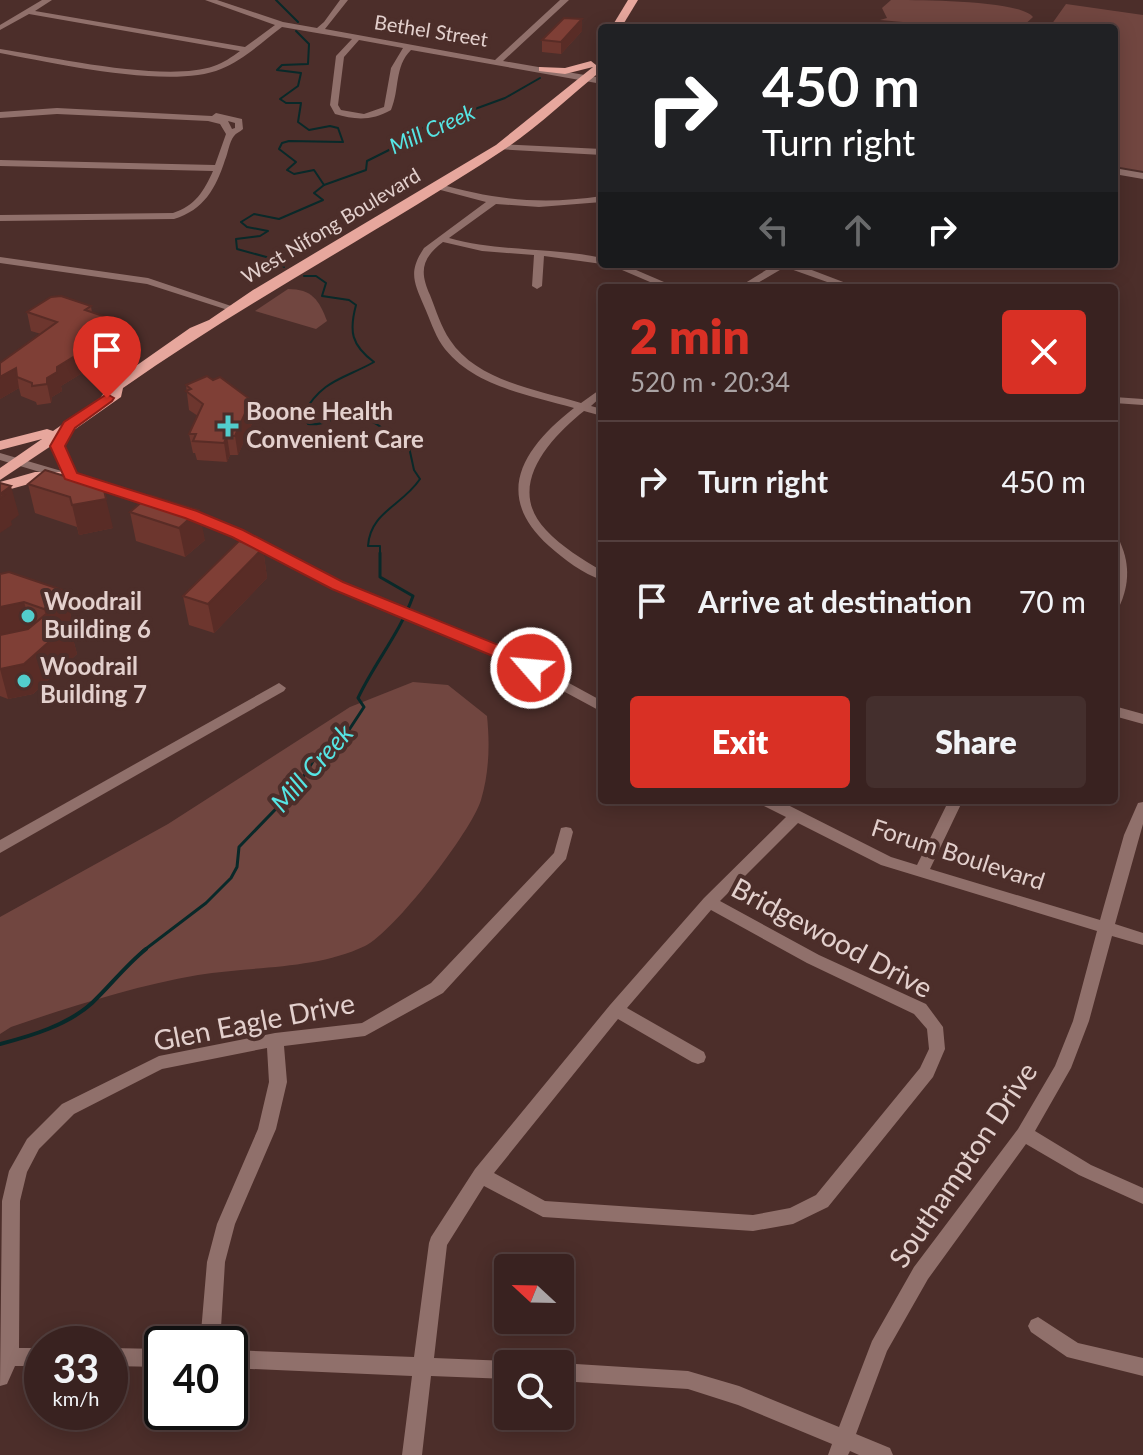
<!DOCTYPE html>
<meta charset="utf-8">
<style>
body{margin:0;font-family:Lato,sans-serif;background:#442f2d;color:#f1f3f6;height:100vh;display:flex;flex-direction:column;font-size:30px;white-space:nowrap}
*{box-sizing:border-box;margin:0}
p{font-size:26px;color:#aba4a5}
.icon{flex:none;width:44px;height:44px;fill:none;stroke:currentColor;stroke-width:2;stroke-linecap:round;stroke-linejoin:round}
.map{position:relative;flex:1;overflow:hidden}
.drawer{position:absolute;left:598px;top:284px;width:520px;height:520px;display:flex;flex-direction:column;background:#392220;border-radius:8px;box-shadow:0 4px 20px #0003,0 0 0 2px #533f3e}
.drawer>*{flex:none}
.banner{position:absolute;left:598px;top:24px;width:520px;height:244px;border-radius:8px;box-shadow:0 4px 20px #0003,0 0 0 2px #533f3e;background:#202124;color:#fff;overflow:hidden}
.needle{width:52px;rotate:292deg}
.buttons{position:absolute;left:494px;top:1254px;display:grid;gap:16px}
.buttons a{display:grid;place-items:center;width:80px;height:80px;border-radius:8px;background:#392220;box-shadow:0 4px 20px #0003,0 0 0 2px #533f3e;font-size:40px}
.speed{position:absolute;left:24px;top:1326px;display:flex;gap:16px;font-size:40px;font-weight:700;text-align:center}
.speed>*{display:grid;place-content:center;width:104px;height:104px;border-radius:50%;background:#392220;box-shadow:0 4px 20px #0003,0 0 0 2px #533f3e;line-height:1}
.speed small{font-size:20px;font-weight:400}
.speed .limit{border:4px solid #111;border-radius:12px;background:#fff;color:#111}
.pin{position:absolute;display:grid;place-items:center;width:68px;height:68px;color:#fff;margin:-82px -34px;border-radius:50% 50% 50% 0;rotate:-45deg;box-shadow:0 0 8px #0007}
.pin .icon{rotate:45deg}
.me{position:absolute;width:88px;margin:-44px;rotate:297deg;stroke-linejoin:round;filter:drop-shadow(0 0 6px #0008)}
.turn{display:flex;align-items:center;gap:28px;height:168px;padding:0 32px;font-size:36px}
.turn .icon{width:104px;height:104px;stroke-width:2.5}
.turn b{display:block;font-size:56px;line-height:68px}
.lanes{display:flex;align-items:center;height:76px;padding:0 32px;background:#0003;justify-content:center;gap:40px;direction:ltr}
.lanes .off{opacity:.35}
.round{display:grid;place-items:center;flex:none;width:84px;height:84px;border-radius:8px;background:#442f2d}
.headline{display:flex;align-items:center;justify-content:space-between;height:136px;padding:0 32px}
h1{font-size:48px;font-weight:800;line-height:60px;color:#d93025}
.cta{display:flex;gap:16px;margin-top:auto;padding:16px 32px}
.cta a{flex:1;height:92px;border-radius:8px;background:#d93025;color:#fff;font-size:32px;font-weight:800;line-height:92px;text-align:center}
.cta a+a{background:#442f2d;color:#f1f3f6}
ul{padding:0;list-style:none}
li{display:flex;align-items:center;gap:24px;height:120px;padding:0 32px;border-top:2px solid #533f3e}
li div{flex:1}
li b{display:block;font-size:30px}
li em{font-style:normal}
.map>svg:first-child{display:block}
.green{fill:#714640}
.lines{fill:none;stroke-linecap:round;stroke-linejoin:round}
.stream-far2{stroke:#092929;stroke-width:2}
.stream-far1{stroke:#092929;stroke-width:3}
.stream{stroke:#092929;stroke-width:4}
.minor{fill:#90706b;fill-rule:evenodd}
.major{fill:#e7a79d;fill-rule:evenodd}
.wall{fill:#6d362e}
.shaded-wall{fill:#592c26}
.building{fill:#7f3f36;stroke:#592c26;stroke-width:2}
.route{fill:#d93025;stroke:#8d1f18;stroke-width:2}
.poi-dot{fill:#52cdcc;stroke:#4c2e2a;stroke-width:3}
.labels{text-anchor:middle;stroke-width:8;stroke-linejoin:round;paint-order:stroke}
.far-street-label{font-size:20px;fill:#e3d0cd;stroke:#4c2e2a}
.far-water-label{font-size:22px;font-style:italic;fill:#56e5e4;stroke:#4c2e2a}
.poi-label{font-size:24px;font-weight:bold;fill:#e3d0cd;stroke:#4c2e2a;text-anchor:start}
.street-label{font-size:24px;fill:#e3d0cd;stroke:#4c2e2a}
.water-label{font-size:26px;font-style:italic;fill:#56e5e4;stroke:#4c2e2a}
.near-street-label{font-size:28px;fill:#e3d0cd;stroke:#4c2e2a}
</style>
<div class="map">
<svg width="1143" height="1455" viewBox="0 0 1143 1455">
<rect width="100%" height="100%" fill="#4c2e2a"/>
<g class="green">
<path d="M 891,0 C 918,0 1020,0 1033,17 L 1021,28 L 971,28 L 880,20 L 887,18 L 882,8 Z"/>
<polygon points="1066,4 1143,15 1143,171 1114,166 1114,28 1049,28"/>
<path d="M 288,289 C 312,289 319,300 327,321 L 316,329 L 255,311 Z"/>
<path d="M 413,682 L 448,685 L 487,716 C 490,745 489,773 481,800 C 471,832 394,932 365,946 C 315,970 252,966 198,975 C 135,986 72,1006 11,1027 L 0,1034 L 0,917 L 168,824 L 350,707 Z"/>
</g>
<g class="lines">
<g class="stream-far2">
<polyline points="276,0 298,22"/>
<polyline points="296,31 309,44 308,64 282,65 277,70 301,73 298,86 280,99 286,103 301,103 298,122 309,130 330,126 338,128 343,142 289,141 282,143 279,149 296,162 287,170 294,174 314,170 324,185"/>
<polyline points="284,267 270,258 237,249 236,239 260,236 268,231 247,227 241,222 254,214 279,219 323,200 314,193 324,185 366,170 367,161 393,148 401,138 412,132 505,98 540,78"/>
<path d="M 304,276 L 316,276 L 326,283 L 322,296 L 349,300 L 356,305 C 349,331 351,345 374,362 C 344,379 323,379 303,414 L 308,424 C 323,426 332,418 346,416 C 370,413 390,435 409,447 L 414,470 L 420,479 C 402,506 370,512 368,546 L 380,546 L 380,555"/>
</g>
<path class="stream-far1" d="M 143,951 L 206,903 L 231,878 L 237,867 L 239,847 L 297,787 L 315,758 L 345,736 L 364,707 L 358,698 C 375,662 400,633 413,596 L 380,577 L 380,553"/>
<path class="stream" d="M 0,1044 C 31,1036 68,1025 92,1003 C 111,985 126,965 146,949"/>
<g class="minor">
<path d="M 42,0 L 52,0 L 35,11 L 245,47 L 275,25 L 205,0 L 217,0 L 283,22 L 317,28 L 324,22 L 340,0 L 348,0 L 325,29 L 495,60 L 560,0 L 569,0 L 503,61 L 602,78 L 602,84 L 411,50 C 394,67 400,89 391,110 C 372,121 355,120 335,114 L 330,105 L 336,56 L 352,39 L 282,27 C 263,41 244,60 221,69 C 172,90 54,63 0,53 L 0,49 C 51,57 167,83 214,66 C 223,63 232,57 240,51 L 29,14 L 0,30 L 0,25 ZM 359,40 L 403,48 L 391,68 L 384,107 L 364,114 L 341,110 L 338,105 L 344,57 Z"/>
<path d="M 57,108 L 212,116 L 216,113 L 242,119 L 243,129 C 240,132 236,133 234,136 C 229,142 228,154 225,160 C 216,188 204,210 174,219 L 0,221 L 0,215 L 173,213 C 195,206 204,191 213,171 L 0,166 L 0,160 L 215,165 L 226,134 L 220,124 L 208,121 L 57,114 L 0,118 L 0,112 ZM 228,121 L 235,123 L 235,128 L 232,129 Z"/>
<polygon points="500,144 602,149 602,155 497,149 496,147"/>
<polygon points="1114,168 1143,173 1143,179 1114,174"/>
<path d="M 436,183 C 494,200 542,205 602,196 L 602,202 L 539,207 L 496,204 L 449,238 C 499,252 552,247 602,258 L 602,264 L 544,256 L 542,286 L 537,289 L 532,286 L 534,255 L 482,251 L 443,242 C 422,258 419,271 430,295 C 436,310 441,327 450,340 C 477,381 537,390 581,403 L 602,388 L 602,396 L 591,406 L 602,409 L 602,416 L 584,411 C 549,439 505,487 546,530 C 562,547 582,559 602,571 L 602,580 C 583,574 564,559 549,546 C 492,495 523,448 574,408 C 529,395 471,386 442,345 C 434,333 430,319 424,306 C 414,282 408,272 424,248 L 486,202 L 433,188 L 431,186 Z"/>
<polygon points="0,257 148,278 240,309 235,312 231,311 147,284 0,263"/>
<polygon points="608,264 622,264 678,288 664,288"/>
<polygon points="776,264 796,264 859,288 844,288 785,267 749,288 737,288"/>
<polygon points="1114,397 1143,399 1143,405 1114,403"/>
<polygon points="0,453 164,501 166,504 164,507 156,507 0,460"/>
<polygon points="184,508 241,531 342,583 512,652 602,701 602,712 502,658 332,589 233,537 180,515 178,512 180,509"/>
<path d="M 1114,537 L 1118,538 C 1130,561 1130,584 1119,607 L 1114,608 Z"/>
<polygon points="279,683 286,688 284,691 0,853 0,840"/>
<polygon points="1114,706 1143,714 1143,724 1114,716"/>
<path d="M 758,800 L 778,800 L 891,857 L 917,865 L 949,800 L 963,800 L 930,869 L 1100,920 L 1124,835 L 1138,803 L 1143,802 L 1143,824 L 1115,924 L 1143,933 L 1143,945 L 1112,936 L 1089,1021 L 1071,1068 L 1035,1131 L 1091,1165 L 1143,1188 L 1143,1204 L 1079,1175 L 1026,1144 L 928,1279 L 887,1351 L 856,1434 L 890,1448 L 893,1455 L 859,1455 L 850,1451 L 848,1455 L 828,1455 L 832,1444 L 738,1405 L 688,1389 L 560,1381 L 560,1364 L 557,1364 L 560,1363 L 688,1371 L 739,1386 L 839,1427 L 872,1341 L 914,1267 L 1018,1129 L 1055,1066 L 1073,1021 L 1097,931 L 881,865 L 798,823 L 720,901 L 819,955 L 926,1004 L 943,1027 L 945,1049 L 933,1077 L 828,1207 L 793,1224 L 753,1231 L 543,1217 L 484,1186 L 447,1245 L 434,1358 L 508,1361 L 515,1364 L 508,1364 L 508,1379 L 431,1376 L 422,1455 L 402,1455 L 412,1376 L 230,1368 L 230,1350 L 414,1357 L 429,1243 L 431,1237 L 475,1169 L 610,1005 L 704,898 L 786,817 L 760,804 ZM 711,910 L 807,963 L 914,1014 L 927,1029 L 929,1049 L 920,1068 L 816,1195 L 790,1208 L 753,1215 L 545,1201 L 494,1173 L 618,1019 L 692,1062 L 698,1064 L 704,1062 L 706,1057 L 704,1052 L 627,1008 Z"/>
<polygon points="566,827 571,828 573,832 566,859 443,993 365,1036 284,1046 287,1082 276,1129 235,1224 225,1262 220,1344 200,1344 207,1262 217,1224 258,1129 269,1082 267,1048 162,1069 74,1114 39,1149 27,1172 20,1201 19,1348 42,1348 42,1366 15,1366 7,1384 0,1386 2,1201 9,1171 27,1139 62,1104 159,1056 275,1033 362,1023 431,983 554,853 561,828"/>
<polygon points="1038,1317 1078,1343 1143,1358 1143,1376 1067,1357 1031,1332 1028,1326 1031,1320"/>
<polygon points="110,1348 162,1349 162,1367 110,1366"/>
</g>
<g class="major">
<polygon points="628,0 638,0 621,28 611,28"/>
<path d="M 591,61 L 596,65 L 602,62 L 602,70 C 569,97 537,128 502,151 C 377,233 245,302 123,388 L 121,397 L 74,430 L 65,446 L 78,476 L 75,479 L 36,482 L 0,492 L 0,482 L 35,472 L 61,472 L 51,446 L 0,480 L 0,468 L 42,439 L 0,450 L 0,441 L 47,429 L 53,431 L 100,398 L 113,382 L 190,328 L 209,320 L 253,290 L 496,145 L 593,67 L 565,74 L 539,71 L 539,67 L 565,68 Z"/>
</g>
</g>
<g class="wall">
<polygon points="582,31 561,54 542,52 542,40"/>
<polygon points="91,306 92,313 131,343 61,386 62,391 52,397 51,403 37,405 36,402 21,396 19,388 0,399 0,363 41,334 31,331 27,312"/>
<polygon points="186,385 254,419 238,455 230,455 227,462 197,460 195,453 193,453 189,434 198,416 189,410"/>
<polygon points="45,470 113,528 79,535 77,527 35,513 28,484"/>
<polygon points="150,495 205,540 185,557 136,541 130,512"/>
<polygon points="263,548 267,578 214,633 189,625 183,596"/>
<polygon points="0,574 65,591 72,621 69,624 77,654 33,694 8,699 0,696"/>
</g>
<g class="shaded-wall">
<polygon points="582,19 582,31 561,54 561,42"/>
<polygon points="127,324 131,343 61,386 62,391 52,397 51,403 47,384 47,378 57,367"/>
<polygon points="16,368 19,388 0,399 0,377"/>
<polygon points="251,400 254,419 238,455 235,436"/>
<polygon points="227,436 230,455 227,462 224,443"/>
<polygon points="11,486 19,515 11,521 12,525 0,533 0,494"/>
<polygon points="106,499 113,528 79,535 72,505"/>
<polygon points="199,510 205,540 185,557 179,528"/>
<polygon points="263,548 267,578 214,633 208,604"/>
<polygon points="65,591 72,621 52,639 44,609"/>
<polygon points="24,602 33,632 0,638 0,607"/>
<polygon points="69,624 77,654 33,694 8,699 0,669"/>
</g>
<g class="building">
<polygon points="564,18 582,19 561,42 542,40"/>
<polygon points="61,296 91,306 85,310 127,324 57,367 57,372 47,378 47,384 32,386 32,383 17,377 16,368 0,377 0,363 57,322 27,312 51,297"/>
<polygon points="207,376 213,380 220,377 251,400 235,436 227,436 224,443 193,441 196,434 189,434 203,404 186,391 191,389 186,385"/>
<polygon points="45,470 87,483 102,481 106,499 72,505 70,497 28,484"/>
<polygon points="0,483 11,486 0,494 4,495 0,498"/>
<polygon points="150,495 199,510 179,528 130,512"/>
<polygon points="239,541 263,548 208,604 183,596"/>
<polygon points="9,572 65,591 44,609 24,602 0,607 0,574"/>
<polygon points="45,615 69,624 24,664 0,669 0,635 28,629"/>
</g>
<polygon class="route" points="107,394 114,398 112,401 75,428 65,446 77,473 197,511 243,530 343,582 513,651 539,668 537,672 524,672 500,659 332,589 232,537 185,518 65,479 50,446 64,422"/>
<g class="poi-dot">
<path d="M224 414h8v8h8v8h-8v8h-8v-8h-8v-8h8z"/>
<circle cx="28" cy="616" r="8"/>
<circle cx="24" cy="681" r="8"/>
</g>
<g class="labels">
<g class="far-street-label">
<text transform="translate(431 31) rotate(9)" y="7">Bethel Street</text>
<text transform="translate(331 226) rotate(-31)" y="7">West Nifong Boulevard</text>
</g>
<g class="far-water-label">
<text transform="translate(432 129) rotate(-24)" y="8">Mill Creek</text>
</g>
<g class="poi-label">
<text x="246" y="420">Boone Health<tspan x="246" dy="28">Convenient Care</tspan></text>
<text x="44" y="610">Woodrail<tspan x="44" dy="28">Building 6</tspan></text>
<text x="40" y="675">Woodrail<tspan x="40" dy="28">Building 7</tspan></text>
</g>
<g class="street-label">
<text transform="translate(958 855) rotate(18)" y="8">Forum Boulevard</text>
</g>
<g class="water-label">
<text transform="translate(312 768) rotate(-48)" y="9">Mill Creek</text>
</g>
<g class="near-street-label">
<text transform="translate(832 938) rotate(28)" y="10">Bridgewood Drive</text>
<text transform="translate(254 1022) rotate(-11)" y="10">Glen Eagle Drive</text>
<text transform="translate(963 1165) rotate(-56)" y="10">Southampton Drive</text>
</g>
</g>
</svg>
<div class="buttons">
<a><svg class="needle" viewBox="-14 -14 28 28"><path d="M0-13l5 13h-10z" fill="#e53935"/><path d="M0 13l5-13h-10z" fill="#aba4a5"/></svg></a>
<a><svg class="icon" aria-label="search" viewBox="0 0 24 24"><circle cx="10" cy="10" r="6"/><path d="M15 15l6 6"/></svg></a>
</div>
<div class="speed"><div>33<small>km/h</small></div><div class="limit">40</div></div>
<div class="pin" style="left:107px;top:398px;background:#d93025"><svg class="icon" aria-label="arrive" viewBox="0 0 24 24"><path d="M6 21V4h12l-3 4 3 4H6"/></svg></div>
<svg class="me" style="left:531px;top:668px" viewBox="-20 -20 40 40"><circle r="17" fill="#d93025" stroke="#fff" stroke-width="3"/><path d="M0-11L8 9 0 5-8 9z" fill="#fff"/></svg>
<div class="banner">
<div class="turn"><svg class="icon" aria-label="right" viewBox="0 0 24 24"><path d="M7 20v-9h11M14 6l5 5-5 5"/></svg><div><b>450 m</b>Turn right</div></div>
<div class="lanes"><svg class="icon off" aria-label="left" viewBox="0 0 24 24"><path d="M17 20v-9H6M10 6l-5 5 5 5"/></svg><svg class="icon off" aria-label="ahead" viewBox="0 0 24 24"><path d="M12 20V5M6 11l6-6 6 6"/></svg><svg class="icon" aria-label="right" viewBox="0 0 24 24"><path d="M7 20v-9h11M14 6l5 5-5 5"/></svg></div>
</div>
<section class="drawer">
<div class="headline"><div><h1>2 min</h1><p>520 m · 20:34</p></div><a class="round" style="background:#d93025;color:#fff"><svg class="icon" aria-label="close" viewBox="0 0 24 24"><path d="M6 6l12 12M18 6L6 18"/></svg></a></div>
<ul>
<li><svg class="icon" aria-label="right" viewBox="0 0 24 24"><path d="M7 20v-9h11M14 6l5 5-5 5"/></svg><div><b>Turn right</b></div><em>450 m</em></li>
<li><svg class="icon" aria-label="arrive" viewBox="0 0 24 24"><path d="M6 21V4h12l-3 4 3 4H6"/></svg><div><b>Arrive at destination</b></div><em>70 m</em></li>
</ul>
<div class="cta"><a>Exit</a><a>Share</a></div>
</section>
</div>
